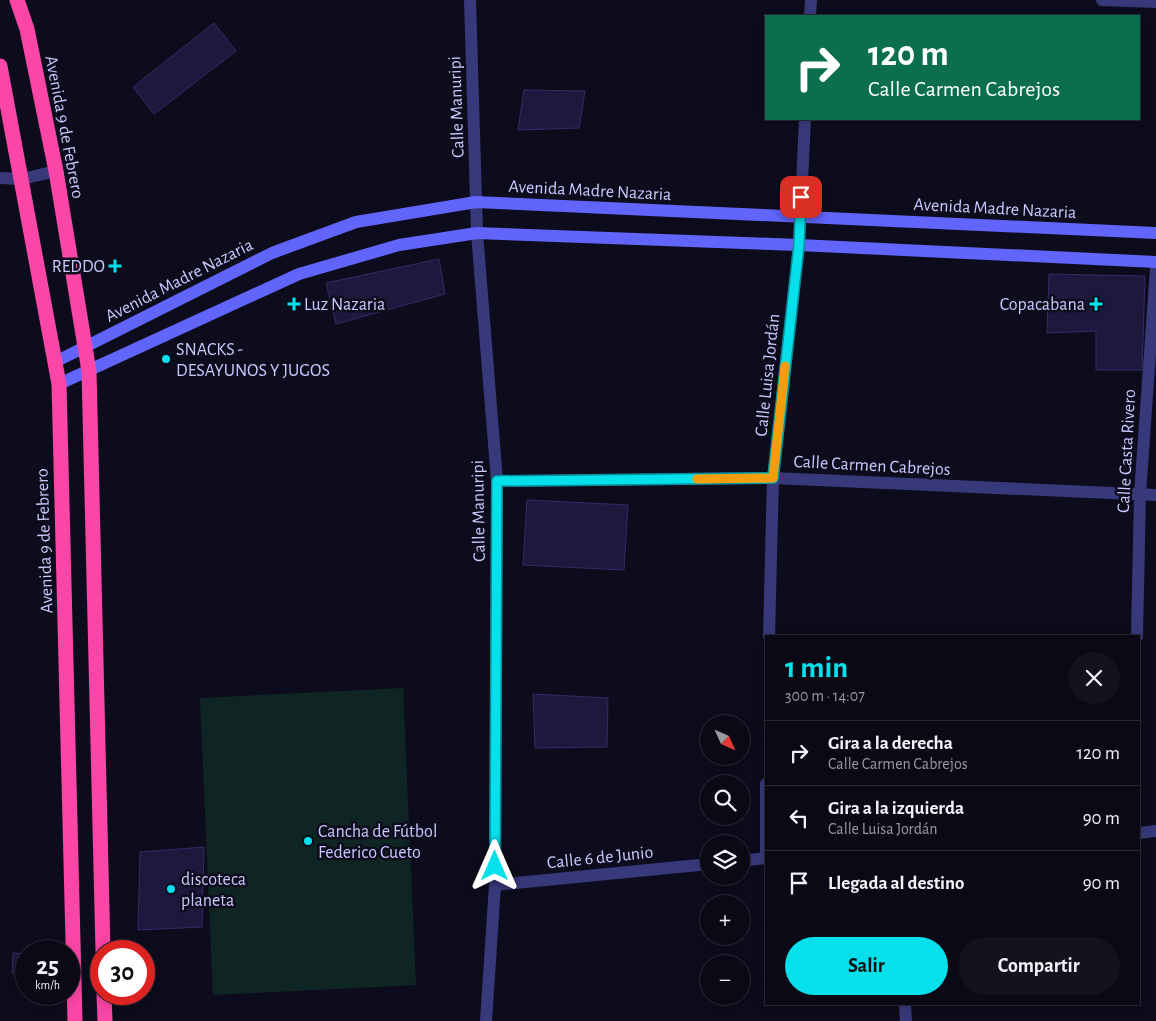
<!DOCTYPE html>
<html lang="es">
<meta charset="utf-8">
<style>
body{margin:0;font-family:"Alegreya Sans",sans-serif;background:#13121e;color:#f1f3f6;height:100vh;display:flex;flex-direction:column;font-size:19px;white-space:nowrap}
*{box-sizing:border-box;margin:0}
p{font-size:16px;color:#999aa0}
.icon{flex:none;width:28px;height:28px;fill:none;stroke:currentColor;stroke-width:2;stroke-linecap:round;stroke-linejoin:round}
.map{position:relative;flex:1;overflow:hidden}
.drawer{position:absolute;left:765px;top:635px;width:375px;height:370px;display:flex;flex-direction:column;background:#0a0915;border-radius:0px;box-shadow:0 2px 12px #0003,0 0 0 1px #2a2a34}
.drawer>*{flex:none}
.hud{position:absolute;left:765px;top:15px;width:375px;height:105px;border-radius:0px;box-shadow:0 2px 12px #0003,0 0 0 1px #2a2a34;background:#0b6e4f;color:#fff;overflow:hidden}
.needle{width:32px;rotate:135deg}
.fabs{position:absolute;left:700px;top:715px;display:grid;gap:10px}
.fabs a{display:grid;place-items:center;width:50px;height:50px;border-radius:50%;background:#0a0915;box-shadow:0 2px 12px #0003,0 0 0 1px #2a2a34;font-size:25px}
.speed{position:absolute;left:15px;top:940px;display:flex;gap:10px;font-size:25px;font-weight:700;text-align:center}
.speed>*{display:grid;place-content:center;width:65px;height:65px;border-radius:50%;background:#0a0915;box-shadow:0 2px 12px #0003,0 0 0 1px #2a2a34;line-height:1}
.speed small{font-size:12px;font-weight:400}
.speed .limit{border:8px solid #d22;background:#fff;color:#111}
.pin{position:absolute;display:grid;place-items:center;width:42px;height:42px;color:#fff;margin:-21px;border-radius:10px;box-shadow:0 2px 8px #0006}
.me{position:absolute;width:55px;margin:-28px;rotate:0deg;stroke-linejoin:round;filter:drop-shadow(0 0 4px #0008)}
.turn{display:flex;align-items:center;gap:18px;height:105px;padding:0 20px;font-size:22px}
.turn .icon{width:65px;height:65px;stroke-width:2.5}
.turn b{display:block;font-size:35px;line-height:42px}
.round{display:grid;place-items:center;flex:none;width:52px;height:52px;border-radius:26px;background:#13121e}
.head{display:flex;align-items:center;justify-content:space-between;height:85px;padding:0 20px}
h1{font-size:30px;font-weight:700;line-height:38px;color:#06e0eb}
.action{display:flex;gap:10px;margin-top:auto;padding:10px 20px}
.action a{flex:1;height:58px;border-radius:30px;background:#06e0eb;color:#111;font-size:20px;font-weight:700;line-height:58px;text-align:center}
.action a+a{background:#13121e;color:#f1f3f6}
ul{padding:0;list-style:none}
li{display:flex;align-items:center;gap:15px;height:65px;padding:0 20px;border-top:1px solid #2a2a34}
li div{flex:1}
li b{display:block;font-size:19px}
li em{font-style:normal}
.map>svg:first-child{display:block}
.green{fill:#0f2523}
.building{fill:#1e183c;stroke:#342b67}
.lines{fill:none;stroke-linecap:round;stroke-linejoin:round}
.street{stroke:#38397a;stroke-width:12}
.secondary{stroke:#6165fb;stroke-width:12}
.highway{stroke:#fa46a6;stroke-width:15}
.route-casing{stroke:#049299;stroke-width:12}
.route{stroke:#06e0eb;stroke-width:9}
.slow{stroke:#f59e0b;stroke-width:9}
.poi-dot{fill:#06e0eb;stroke:#0d0c1c;stroke-width:2}
.labels{text-anchor:middle;stroke-width:5;stroke-linejoin:round;paint-order:stroke}
.street-label{font-size:18px;fill:#cbc8fe;stroke:#0d0c1c}
.poi-label{font-size:18px;fill:#cbc8fe;stroke:#0d0c1c;text-anchor:start}
</style>
<div class="map">
<svg width="1156" height="1021" viewBox="0 0 1156 1021">
<rect width="100%" height="100%" fill="#0d0c1c"/>
<polygon class="green" points="403,688 416,985 213,995 200,698"/>
<g class="building">
<polygon points="214,23 236,51 154,114 133,87"/>
<polygon points="524,90 585,91 579,128 518,130"/>
<polygon points="439,259 445,294 336,324 326,283"/>
<polygon points="1049,274 1145,276 1142,370 1096,370 1096,331 1047,333"/>
<polygon points="527,500 628,505 624,570 523,565"/>
<polygon points="533,694 608,698 607,747 535,748"/>
<polygon points="204,847 202,927 138,930 140,852"/>
<polygon points="13,953 26,954 26,974 12,973"/>
</g>
<g class="lines">
<g class="street">
<polyline points="470,0 477,233 497,481 495,885 486,1021"/>
<polyline points="1102,0 1156,2"/>
<polyline points="810,16 811,0"/>
<polyline points="0,178 22,179 56,171"/>
<polyline points="497,481 773,478 1156,495"/>
<polyline points="769,636 773,478 799,245 805,119"/>
<polyline points="1137,636 1140,494 1156,268"/>
<polyline points="1139,833 1156,831"/>
<polyline points="766,858 766,784"/>
<polyline points="741,861 766,858"/>
<polyline points="495,885 709,864"/>
<polyline points="905,1004 906,1021"/>
</g>
<g class="secondary">
<polyline points="55,362 272,253 356,222 476,202 1156,233"/>
<polyline points="59,384 299,274 399,245 477,233 799,245 1156,262"/>
</g>
<g class="highway">
<polyline points="17,0 27,29 56,171 89,371 103,951"/>
<polyline points="0,66 59,384 75,1021"/>
<polyline points="104,994 105,1021"/>
</g>
</g>
<g class="lines">
<defs>
<polyline id="route" points="495,866 497,481 773,478 799,245 801,197"/>
</defs>
<use href="#route" class="route-casing"/>
<use href="#route" class="route"/>
<polyline class="slow" points="697,479 773,478 785,366"/>
</g>
<g class="poi-dot">
<path d="M112.5 258.5h5v5h5v5h-5v5h-5v-5h-5v-5h5z"/>
<path d="M291.5 296.5h5v5h5v5h-5v5h-5v-5h-5v-5h5z"/>
<path d="M1093.5 296.5h5v5h5v5h-5v5h-5v-5h-5v-5h5z"/>
<circle cx="166" cy="359" r="5"/>
<circle cx="308" cy="841" r="5"/>
<circle cx="171" cy="889" r="5"/>
</g>
<g class="labels">
<g class="street-label">
<text transform="translate(456 107) rotate(-92)" y="6">Calle Manuripi</text>
<text transform="translate(65 127) rotate(79)" y="6">Avenida 9 de Febrero</text>
<text transform="translate(590 190) rotate(3)" y="6">Avenida Madre Nazaria</text>
<text transform="translate(995 208) rotate(3)" y="6">Avenida Madre Nazaria</text>
<text transform="translate(179 280) rotate(-27)" y="6">Avenida Madre Nazaria</text>
<text transform="translate(767 375) rotate(-84)" y="6">Calle Luisa Jordán</text>
<text transform="translate(1126 451) rotate(-87)" y="6">Calle Casta Rivero</text>
<text transform="translate(872 465) rotate(3)" y="6">Calle Carmen Cabrejos</text>
<text transform="translate(478 511) rotate(-91)" y="6">Calle Manuripi</text>
<text transform="translate(44 541) rotate(-92)" y="6">Avenida 9 de Febrero</text>
<text transform="translate(600 857) rotate(-6)" y="6">Calle 6 de Junio</text>
</g>
<g class="poi-label">
<text x="105" y="272" text-anchor="end">REDDO</text>
<text x="304" y="310">Luz Nazaria</text>
<text x="1085" y="310" text-anchor="end">Copacabana</text>
<text x="176" y="355">SNACKS -<tspan x="176" dy="21">DESAYUNOS Y JUGOS</tspan></text>
<text x="318" y="837">Cancha de Fútbol<tspan x="318" dy="21">Federico Cueto</tspan></text>
<text x="181" y="885">discoteca<tspan x="181" dy="21">planeta</tspan></text>
</g>
</g>
</svg>
<div class="fabs">
<a><svg class="needle" viewBox="-14 -14 28 28"><path d="M0-13l5 13h-10z" fill="#e53935"/><path d="M0 13l5-13h-10z" fill="#999aa0"/></svg></a>
<a><svg class="icon" aria-label="search" viewBox="0 0 24 24"><circle cx="10" cy="10" r="6"/><path d="M15 15l6 6"/></svg></a>
<a><svg class="icon" aria-label="layers" viewBox="0 0 24 24"><path d="M12 4l9 5-9 5-9-5zM3 14l9 5 9-5"/></svg></a>
<a>+</a>
<a>−</a>
</div>
<div class="speed"><div>25<small>km/h</small></div><div class="limit">30</div></div>
<div class="pin" style="left:801px;top:197px;background:#d93025"><svg class="icon" aria-label="arrive" viewBox="0 0 24 24"><path d="M6 21V4h12l-3 4 3 4H6"/></svg></div>
<svg class="me" style="left:495px;top:866px" viewBox="-20 -20 40 40"><path d="M0-17L14 15 0 8-14 15z" fill="#06e0eb" stroke="#fff" stroke-width="4"/></svg>
<div class="hud">
<div class="turn"><svg class="icon" aria-label="right" viewBox="0 0 24 24"><path d="M7 20v-9h11M14 6l5 5-5 5"/></svg><div><b>120 m</b>Calle Carmen Cabrejos</div></div>
</div>
<section class="drawer">
<div class="head"><div><h1>1 min</h1><p>300 m · 14:07</p></div><a class="round"><svg class="icon" aria-label="close" viewBox="0 0 24 24"><path d="M6 6l12 12M18 6L6 18"/></svg></a></div>
<ul>
<li><svg class="icon" aria-label="right" viewBox="0 0 24 24"><path d="M7 20v-9h11M14 6l5 5-5 5"/></svg><div><b>Gira a la derecha</b><p>Calle Carmen Cabrejos</p></div><em>120 m</em></li>
<li><svg class="icon" aria-label="left" viewBox="0 0 24 24"><path d="M17 20v-9H6M10 6l-5 5 5 5"/></svg><div><b>Gira a la izquierda</b><p>Calle Luisa Jordán</p></div><em>90 m</em></li>
<li><svg class="icon" aria-label="arrive" viewBox="0 0 24 24"><path d="M6 21V4h12l-3 4 3 4H6"/></svg><div><b>Llegada al destino</b></div><em>90 m</em></li>
</ul>
<div class="action"><a>Salir</a><a>Compartir</a></div>
</section>
</div>
